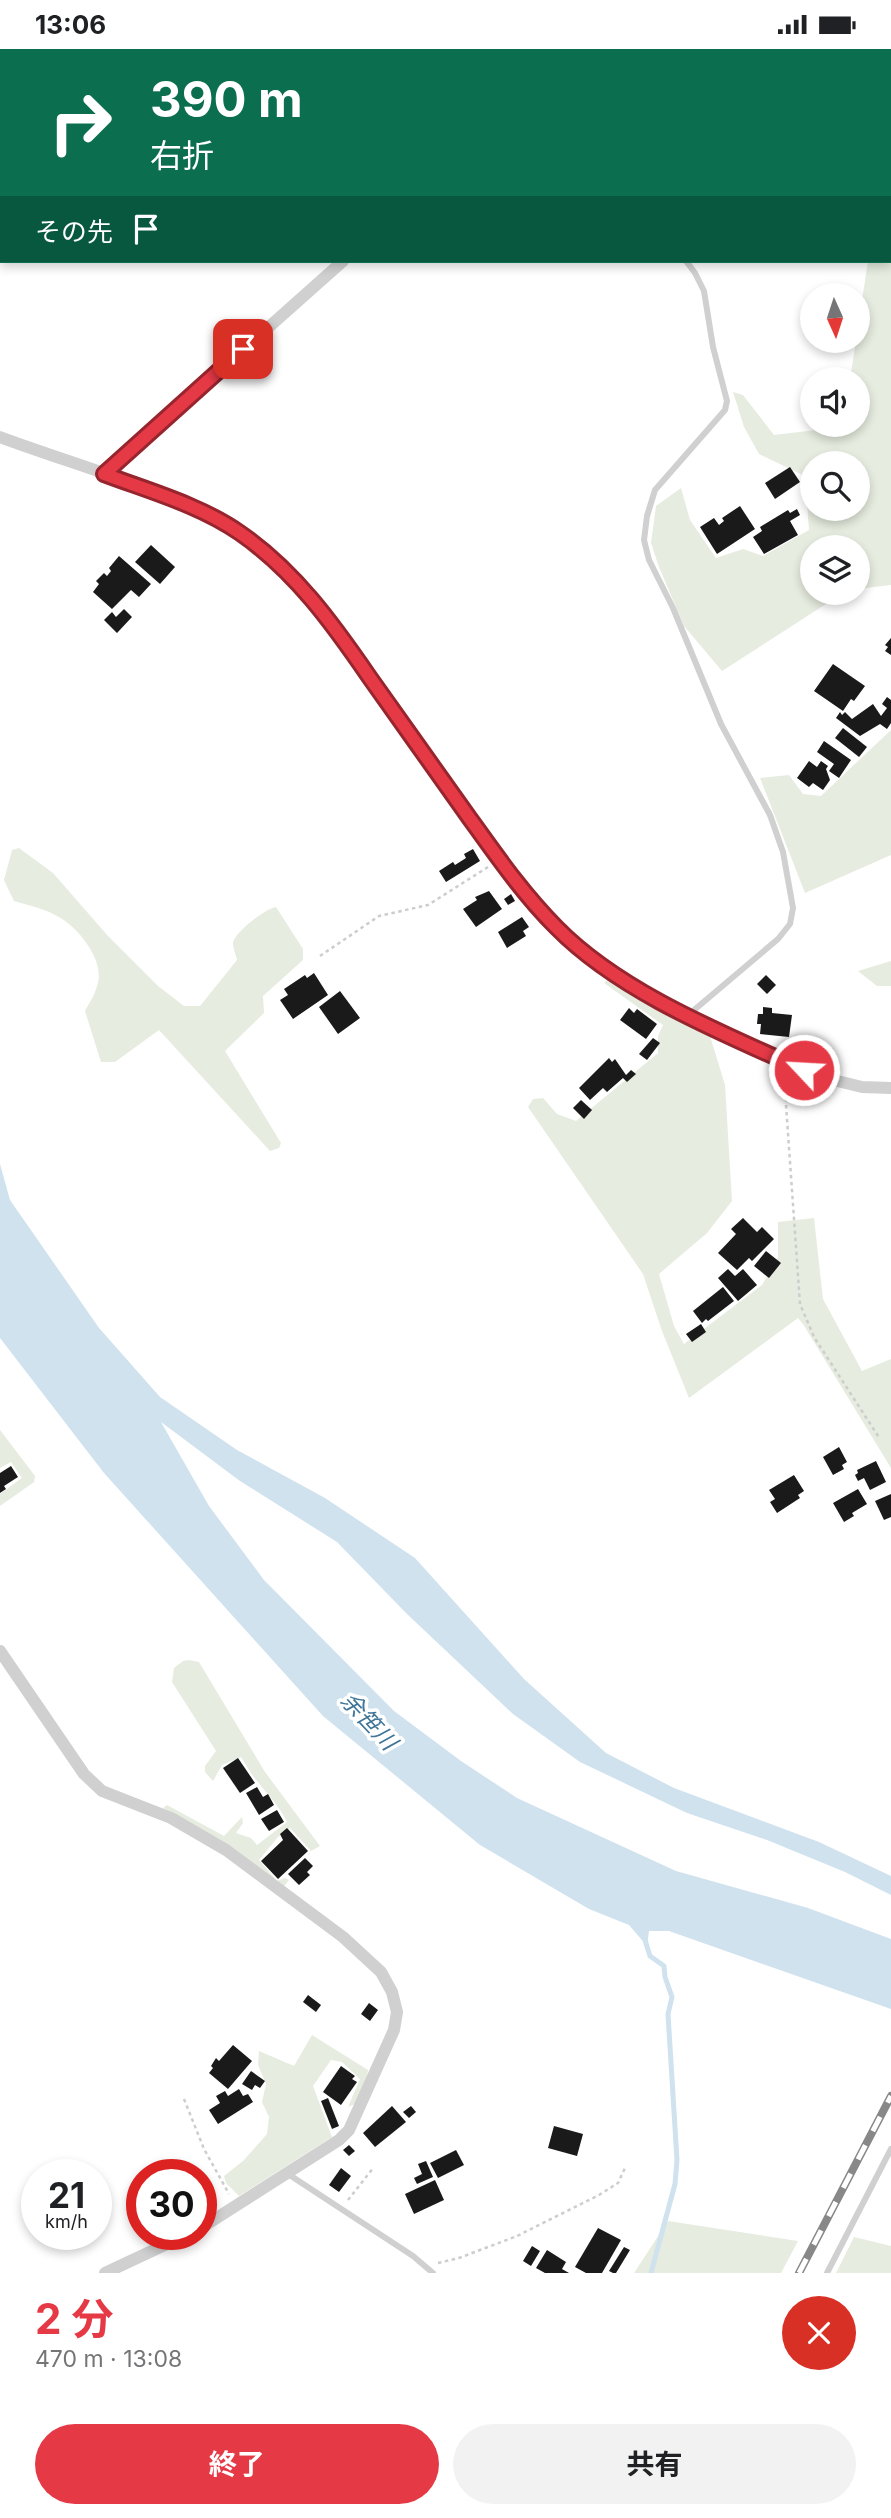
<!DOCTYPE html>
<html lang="ja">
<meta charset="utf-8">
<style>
body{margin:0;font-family:Inter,"Noto Sans JP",sans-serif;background:#f2f2f2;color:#202124;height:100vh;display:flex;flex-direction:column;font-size:26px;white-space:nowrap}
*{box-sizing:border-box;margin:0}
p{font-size:23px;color:#757577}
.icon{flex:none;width:38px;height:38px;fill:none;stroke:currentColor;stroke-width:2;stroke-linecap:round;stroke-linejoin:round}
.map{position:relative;height:2224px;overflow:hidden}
.sheet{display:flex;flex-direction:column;background:#fff;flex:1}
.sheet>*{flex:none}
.banner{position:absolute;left:0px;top:0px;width:892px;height:214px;box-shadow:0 4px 10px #0003;background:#0b6e4f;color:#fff;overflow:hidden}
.needle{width:46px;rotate:177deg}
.controls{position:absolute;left:800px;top:234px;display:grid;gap:14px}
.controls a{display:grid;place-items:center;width:70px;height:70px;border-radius:50%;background:#fff;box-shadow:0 4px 10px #0003;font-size:35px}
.speed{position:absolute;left:21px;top:2110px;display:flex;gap:14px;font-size:35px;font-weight:700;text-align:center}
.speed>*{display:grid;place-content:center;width:91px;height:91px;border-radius:50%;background:#fff;box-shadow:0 4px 10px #0003;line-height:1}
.speed small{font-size:18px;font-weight:400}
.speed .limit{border:10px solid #d22;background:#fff;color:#111}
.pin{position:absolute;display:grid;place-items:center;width:60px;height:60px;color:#fff;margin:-30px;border-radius:14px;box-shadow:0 4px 10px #0006}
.me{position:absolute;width:77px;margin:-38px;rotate:295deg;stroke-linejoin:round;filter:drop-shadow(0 0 5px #0008)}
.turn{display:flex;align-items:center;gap:24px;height:147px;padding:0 35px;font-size:32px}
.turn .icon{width:91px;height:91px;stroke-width:2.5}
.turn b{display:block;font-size:49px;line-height:60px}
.then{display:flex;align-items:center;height:66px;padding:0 35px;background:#0003;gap:14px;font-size:26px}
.round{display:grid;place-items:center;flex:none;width:74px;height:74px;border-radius:37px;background:#f2f2f2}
.summary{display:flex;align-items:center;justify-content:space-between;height:119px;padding:0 35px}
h1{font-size:42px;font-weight:700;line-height:52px;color:#e63946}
.cta{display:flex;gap:14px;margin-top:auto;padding:14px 35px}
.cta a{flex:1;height:80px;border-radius:42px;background:#e63946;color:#fff;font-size:28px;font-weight:700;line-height:80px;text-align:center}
.cta a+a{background:#f2f2f2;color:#202124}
.status{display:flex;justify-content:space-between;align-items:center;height:49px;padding:0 35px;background:#fff;direction:ltr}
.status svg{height:19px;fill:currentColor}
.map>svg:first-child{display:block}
.green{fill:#e6ecdf;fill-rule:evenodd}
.water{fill:#cfe2ee}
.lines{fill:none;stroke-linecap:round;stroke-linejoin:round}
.stream{stroke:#cfe2ee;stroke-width:5}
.building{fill:#1a1a1a}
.path{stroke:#cdcdcd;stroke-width:2.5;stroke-dasharray:3.5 3.5;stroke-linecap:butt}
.service{stroke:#d0d0d0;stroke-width:6}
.minor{stroke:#d0d0d0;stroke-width:12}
.rail-casing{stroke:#888;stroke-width:8}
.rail{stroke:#fff;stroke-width:5;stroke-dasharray:16;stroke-linecap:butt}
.route-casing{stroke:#96252e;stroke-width:18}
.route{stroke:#e63946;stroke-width:12}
.labels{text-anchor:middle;stroke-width:7;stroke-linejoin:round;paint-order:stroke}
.water-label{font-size:23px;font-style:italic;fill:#3f7597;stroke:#fff}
</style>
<div class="status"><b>13:06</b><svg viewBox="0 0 49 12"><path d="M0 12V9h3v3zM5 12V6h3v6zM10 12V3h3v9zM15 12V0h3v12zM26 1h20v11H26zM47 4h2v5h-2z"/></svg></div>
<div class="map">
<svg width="891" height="2224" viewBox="0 0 891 2224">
<rect width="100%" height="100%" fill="#fff"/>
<g class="green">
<path d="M 891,76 L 891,536 L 858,540 L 858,499 L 812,499 L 812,544 L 843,544 L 722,622 L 684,577 L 659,518 L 651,494 L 656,457 L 681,439 L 690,471 L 716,509 L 743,500 L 763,507 L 809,481 L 805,427 L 759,405 L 744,378 L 733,343 L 743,346 L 774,386 L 858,376 L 858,331 L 850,331 L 868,212 L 891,212 ZM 812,415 L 858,415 L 858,460 L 812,460 Z"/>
<polygon points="891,681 891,806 805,844 760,729 789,726 803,745 821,747"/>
<path d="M 19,799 L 53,824 L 108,887 L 158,937 L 184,957 L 200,957 L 237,911 C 236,906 233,899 233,894 C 234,884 266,859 276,858 L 303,900 L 303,911 L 263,947 L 264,964 L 225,1002 L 281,1094 L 279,1099 L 270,1102 L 159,981 L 115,1013 L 101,1013 L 85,962 C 89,954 95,946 97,937 C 105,916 85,888 69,875 C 54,862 32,857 14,852 L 4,831 L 12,801 Z"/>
<polygon points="891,912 891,937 877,937 858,922"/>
<polygon points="610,928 710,987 725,1036 732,1152 707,1184 659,1225 674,1277 684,1295 762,1236 778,1208 778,1173 814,1169 823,1250 862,1322 891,1310 891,1419 803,1275 798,1269 689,1349 662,1282 643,1225 528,1058 533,1050 543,1049 557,1065 576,1072 658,1004 658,987 663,976 604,934"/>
<polygon points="0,1381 35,1427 34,1433 0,1457 0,1445 22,1429 11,1413 0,1419"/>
<path d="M 189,1611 L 199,1613 L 265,1723 L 320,1797 L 311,1802 L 290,1779 L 278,1788 L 259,1811 L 277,1832 L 285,1829 L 289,1831 L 282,1840 L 221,1792 L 163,1759 L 167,1756 L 224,1787 L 242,1768 L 243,1774 L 236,1784 L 251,1789 L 257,1796 L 287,1773 C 279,1756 268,1746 257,1732 C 251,1725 246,1716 241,1708 L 222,1716 L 213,1732 L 205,1723 L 205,1717 L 216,1702 L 172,1633 L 174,1619 L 183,1612 Z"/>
<polygon points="312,1986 368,2021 367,2028 355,2055 348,2058 360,2030 342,2013 331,2011 313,2037 332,2088 239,2147 226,2134 224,2127 243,2112 267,2085 269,2068 262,2053 266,2035 258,2016 259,2002 294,2017"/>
<polygon points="668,2172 798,2192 781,2224 634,2224"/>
<polygon points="854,2188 891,2197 891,2224 836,2224"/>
</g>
<polygon class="water" points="0,1115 10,1151 99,1279 160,1348 237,1401 325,1449 415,1509 524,1630 606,1704 674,1739 819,1793 891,1827 891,1846 845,1823 767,1791 687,1764 580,1713 513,1665 406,1564 337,1493 240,1432 161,1373 209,1457 264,1531 394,1662 461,1712 517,1749 676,1822 808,1859 891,1890 891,1960 669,1882 649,1882 647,1897 629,1876 589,1860 480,1796 323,1667 104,1424 0,1289"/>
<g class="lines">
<polyline class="stream" points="645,1891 650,1907 664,1917 665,1928 672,1948 668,1965 677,2111 675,2135 651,2224"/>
</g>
<g class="building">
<polygon points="790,418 800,433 775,450 765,434"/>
<polygon points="740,457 755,480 717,505 700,478 714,469 719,476 724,472 722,469"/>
<polygon points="797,460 800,466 790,472 798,486 764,505 753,488 762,482 760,478 788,461 790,464"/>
<polygon points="151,496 175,518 160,535 135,513"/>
<polygon points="119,507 151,535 139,548 131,541 112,560 93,543 99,535 96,532 104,524 107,527 111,522 109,519"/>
<polygon points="124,560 132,568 117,584 104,571 112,563 116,568"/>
<polygon points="891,589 891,606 885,602 888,598 885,596"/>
<polygon points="833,615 865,637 854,652 851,650 843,662 814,642"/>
<polygon points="887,648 891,651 891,674 887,680 880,675 860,687 836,669 840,663 842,666 845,663 852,670 873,655 881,667 887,659 882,655"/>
<polygon points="843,679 867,698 859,708 835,689"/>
<polygon points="824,692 851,711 839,729 829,722 834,715 817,703"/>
<polygon points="809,712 817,718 821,712 828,717 826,720 830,731 823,741 813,734 809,738 797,729"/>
<polygon points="473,800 480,812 446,833 439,822 453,813 455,816 466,809 464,805"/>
<polygon points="489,842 502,860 476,878 463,860 477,851 475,848"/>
<polygon points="511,845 515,852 508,856 504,850"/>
<polygon points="522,868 529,878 523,882 526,887 507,899 498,883"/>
<polygon points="314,924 328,946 293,970 280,951 288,946 284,940 305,926 307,929"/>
<polygon points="766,926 776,936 767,945 757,935"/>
<polygon points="340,942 360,969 338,985 319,958"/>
<polygon points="763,958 772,959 772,964 792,966 789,988 760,985 761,975 757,975 758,965 763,965"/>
<polygon points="629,959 634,964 637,960 657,975 646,990 620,971"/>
<polygon points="653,989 660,994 647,1011 639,1005"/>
<polygon points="609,1009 612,1013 615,1010 626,1026 631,1021 636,1025 627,1033 623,1029 607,1043 603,1039 590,1051 579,1039"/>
<polygon points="581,1051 592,1061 584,1070 573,1059"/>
<polygon points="743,1169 757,1183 762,1178 774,1190 752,1212 749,1209 737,1221 718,1204 736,1185 731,1180"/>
<polygon points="766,1202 781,1214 769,1229 754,1217"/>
<polygon points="728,1220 735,1227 743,1220 757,1236 738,1252 718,1229"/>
<polygon points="723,1238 734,1252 708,1272 706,1270 702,1274 693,1262"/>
<polygon points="701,1275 706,1283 692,1293 686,1285"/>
<polygon points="839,1398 847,1413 842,1416 844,1420 833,1426 823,1408"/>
<polygon points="876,1412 886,1433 870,1441 864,1429 858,1432 855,1426 858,1424 857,1421"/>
<polygon points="11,1417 18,1428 4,1437 6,1440 0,1444 0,1424"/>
<polygon points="794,1426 804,1442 798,1446 800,1449 777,1464 770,1453 775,1450 769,1441"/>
<polygon points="858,1440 867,1455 852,1464 854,1467 844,1473 833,1454"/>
<polygon points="891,1445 891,1468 884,1471 875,1452"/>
<polygon points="238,1709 255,1734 240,1744 223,1719"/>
<polygon points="257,1738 263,1748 268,1745 274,1756 259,1766 246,1744"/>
<polygon points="277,1761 284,1773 269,1782 261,1770"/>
<polygon points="287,1779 308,1802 278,1830 261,1812 283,1791 280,1785"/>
<polygon points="305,1809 313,1817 307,1823 310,1826 299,1836 288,1825"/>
<polygon points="308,1946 321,1956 316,1963 303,1953"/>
<polygon points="369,1954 378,1961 370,1972 361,1965"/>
<polygon points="233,1996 252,2012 228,2040 209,2024 213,2019 211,2017 216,2009 219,2012"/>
<polygon points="341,2017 355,2027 352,2030 357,2033 341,2056 323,2043"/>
<polygon points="251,2022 265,2032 260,2039 255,2036 252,2041 242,2035"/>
<polygon points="239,2040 243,2047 248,2045 253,2053 218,2075 209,2061 220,2054 216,2047 225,2042 228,2047"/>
<polygon points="328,2049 339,2077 332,2080 321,2052"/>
<polygon points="392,2057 406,2073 375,2098 363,2084"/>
<polygon points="411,2057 416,2063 409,2069 403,2063"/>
<polygon points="554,2077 583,2085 577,2107 548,2099"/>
<polygon points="349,2096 355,2102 349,2107 343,2101"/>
<polygon points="456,2101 464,2116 438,2129 430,2114"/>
<polygon points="426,2112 433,2128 417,2135 414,2129 422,2125 418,2115"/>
<polygon points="341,2119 351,2127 339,2143 329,2136"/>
<polygon points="435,2131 444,2151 414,2165 405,2145"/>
<polygon points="598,2179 621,2191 602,2224 586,2224 575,2218"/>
<polygon points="532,2197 540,2202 531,2217 523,2212"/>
<polygon points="624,2198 630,2201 616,2224 613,2224 609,2222"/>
<polygon points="547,2201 566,2213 562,2220 569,2224 545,2224 536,2219"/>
</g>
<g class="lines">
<g class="path">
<polyline points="320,907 379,867 428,856 488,818"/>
<polyline points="787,1028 786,1056 800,1255 814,1288 880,1390"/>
<polyline points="184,2050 204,2100 229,2145"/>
<polyline points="348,2151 374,2118"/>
<polyline points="438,2214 459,2209 517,2187 599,2146 618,2134 625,2119"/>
</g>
<g class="service">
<polyline points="527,0 528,2"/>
<polyline points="686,212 695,224 704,242 713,298 727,352 725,361 655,441 647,467 644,491 649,511 673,559 721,675 770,766 783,803 793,859 790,875 778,890 687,967"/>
<polyline points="288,2125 413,2207 433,2224"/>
<polyline points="827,2224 891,2100"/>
</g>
<g class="minor">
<polyline points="601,2 604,0"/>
<polyline points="0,32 2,34"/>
<path d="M 0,388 C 78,417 163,439 236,481 C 302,519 344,591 386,651 C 432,716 477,781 525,845 L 559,881 L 602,916 L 645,944 L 687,967 L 817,1027 L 862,1038 L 891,1039"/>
<polyline points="104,425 343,212"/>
<polyline points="0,1602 84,1725 102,1742 171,1769 226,1801 343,1888 381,1923 392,1943 397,1963 394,1981 349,2081 339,2091 201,2179"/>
<polyline points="105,2224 186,2186"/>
</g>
<defs>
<polyline id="rail" points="799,2224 891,2047"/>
</defs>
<use href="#rail" class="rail-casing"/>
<use href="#rail" class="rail"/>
</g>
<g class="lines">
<defs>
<path id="route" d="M 243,300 L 104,425 C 149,442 200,456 240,484 C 295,522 333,575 370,629 C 403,675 435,721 468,767 C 496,806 523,845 557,879 C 620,943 722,984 804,1021"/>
</defs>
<use href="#route" class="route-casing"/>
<use href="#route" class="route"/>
</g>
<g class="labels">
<g class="water-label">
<text transform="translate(369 1672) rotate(47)" y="8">余笹川</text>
</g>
</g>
</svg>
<div class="controls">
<a><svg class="needle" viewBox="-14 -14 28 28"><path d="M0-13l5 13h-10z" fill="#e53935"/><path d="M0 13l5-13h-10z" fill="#757577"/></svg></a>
<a><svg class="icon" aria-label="sound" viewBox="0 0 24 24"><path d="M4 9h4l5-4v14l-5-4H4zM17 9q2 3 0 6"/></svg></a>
<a><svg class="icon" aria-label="search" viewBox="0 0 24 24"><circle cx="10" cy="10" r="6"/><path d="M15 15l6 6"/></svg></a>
<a><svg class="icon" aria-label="layers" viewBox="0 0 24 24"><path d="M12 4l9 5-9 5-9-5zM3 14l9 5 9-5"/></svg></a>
</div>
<div class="speed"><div>21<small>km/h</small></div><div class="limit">30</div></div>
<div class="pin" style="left:243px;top:300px;background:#d93025"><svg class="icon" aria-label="arrive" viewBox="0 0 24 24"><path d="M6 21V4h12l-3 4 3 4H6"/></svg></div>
<svg class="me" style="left:804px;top:1021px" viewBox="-20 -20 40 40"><circle r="17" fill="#e63946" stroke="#fff" stroke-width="3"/><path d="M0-11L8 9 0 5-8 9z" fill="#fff"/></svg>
<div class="banner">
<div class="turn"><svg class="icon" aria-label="right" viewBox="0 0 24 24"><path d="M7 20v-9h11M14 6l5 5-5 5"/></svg><div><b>390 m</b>右折</div></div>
<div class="then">その先<svg class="icon" aria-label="arrive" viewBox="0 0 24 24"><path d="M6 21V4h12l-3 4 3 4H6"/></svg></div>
</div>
</div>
<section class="sheet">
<div class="summary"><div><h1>2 分</h1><p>470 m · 13:08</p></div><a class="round" style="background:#d93025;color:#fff"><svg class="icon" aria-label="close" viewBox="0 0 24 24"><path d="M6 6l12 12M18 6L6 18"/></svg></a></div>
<div class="cta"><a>終了</a><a>共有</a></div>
</section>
